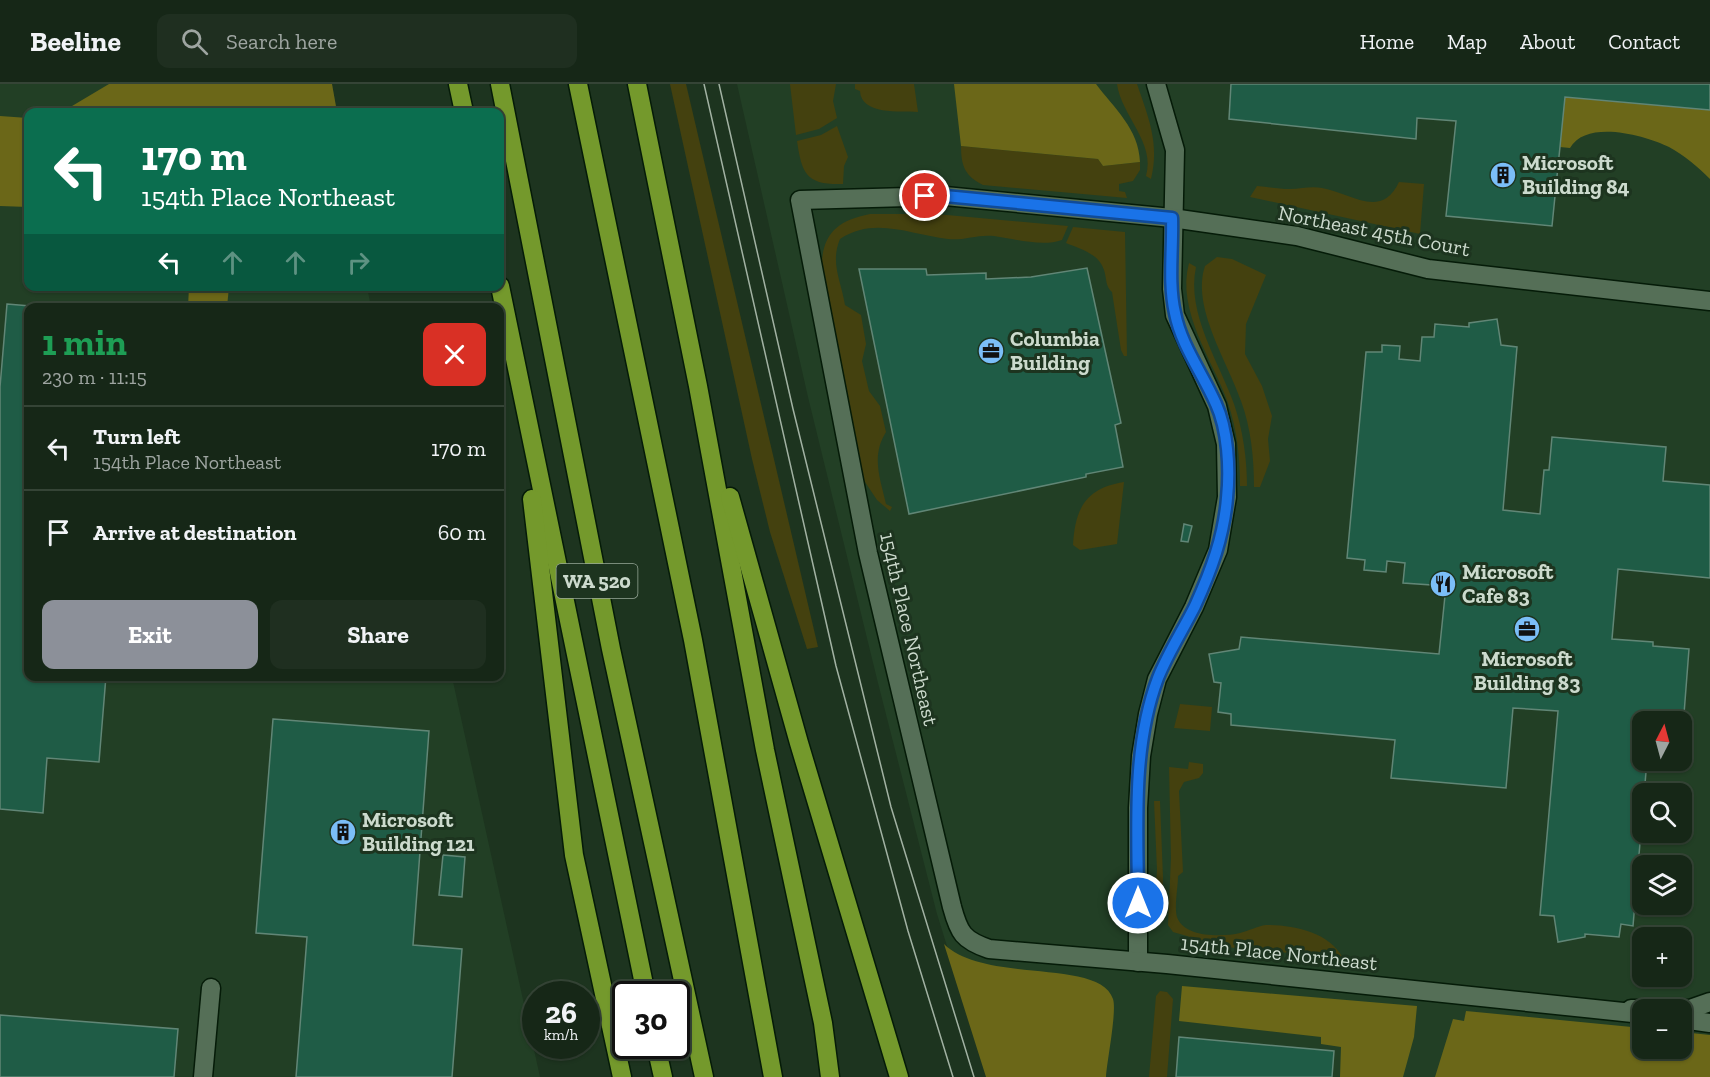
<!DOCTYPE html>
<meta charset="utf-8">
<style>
body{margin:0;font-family:"Zilla Slab",serif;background:#1f2f20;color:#f1f3f6;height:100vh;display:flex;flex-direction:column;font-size:22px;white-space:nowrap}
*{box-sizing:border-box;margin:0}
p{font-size:20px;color:#9ea5a1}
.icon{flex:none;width:33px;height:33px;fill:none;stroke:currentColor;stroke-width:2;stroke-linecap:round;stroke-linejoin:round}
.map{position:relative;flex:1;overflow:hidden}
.details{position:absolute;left:24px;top:219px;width:480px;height:378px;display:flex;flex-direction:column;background:#162717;border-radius:12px;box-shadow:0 2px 4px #0004,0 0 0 2px #354436}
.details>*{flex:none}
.top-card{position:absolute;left:24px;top:24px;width:480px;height:183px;border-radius:12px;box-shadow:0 2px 4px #0004,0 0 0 2px #354436;background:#0b6e4f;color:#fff;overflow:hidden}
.needle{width:39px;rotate:6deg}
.buttons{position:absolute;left:1632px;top:627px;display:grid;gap:12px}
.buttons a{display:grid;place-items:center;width:60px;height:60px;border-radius:12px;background:#162717;box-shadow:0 2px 4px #0004,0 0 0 2px #354436;font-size:30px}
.speed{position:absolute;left:522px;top:897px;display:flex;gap:12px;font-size:30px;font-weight:700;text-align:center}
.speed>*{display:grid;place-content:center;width:78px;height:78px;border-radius:50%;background:#162717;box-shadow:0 2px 4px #0004,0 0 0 2px #354436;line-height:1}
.speed small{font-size:15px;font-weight:400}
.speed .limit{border:3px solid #111;border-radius:9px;background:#fff;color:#111}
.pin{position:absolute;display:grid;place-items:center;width:51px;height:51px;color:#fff;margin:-26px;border:3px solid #fff;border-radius:50%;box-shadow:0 2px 6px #0007}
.me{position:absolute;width:66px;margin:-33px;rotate:0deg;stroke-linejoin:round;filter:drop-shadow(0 0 4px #0008)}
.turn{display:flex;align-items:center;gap:21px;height:126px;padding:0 18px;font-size:27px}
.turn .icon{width:78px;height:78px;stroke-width:2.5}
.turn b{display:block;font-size:42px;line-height:51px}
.lanes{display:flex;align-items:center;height:57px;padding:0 18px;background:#0003;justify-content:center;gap:30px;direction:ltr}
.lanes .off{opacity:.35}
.round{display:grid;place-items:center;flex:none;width:63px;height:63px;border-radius:12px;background:#1f2f20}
.overview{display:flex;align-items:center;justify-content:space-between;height:102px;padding:0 18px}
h1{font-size:36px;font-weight:700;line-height:45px;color:#1e9e55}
.primary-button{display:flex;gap:12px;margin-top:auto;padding:12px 18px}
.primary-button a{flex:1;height:69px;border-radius:12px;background:#8c9099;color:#fff;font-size:24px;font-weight:700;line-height:69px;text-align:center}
.primary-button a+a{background:#1f2f20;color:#f1f3f6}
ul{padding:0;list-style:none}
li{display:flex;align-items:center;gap:18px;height:84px;padding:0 18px;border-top:2px solid #354436}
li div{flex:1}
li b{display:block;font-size:22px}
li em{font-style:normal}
header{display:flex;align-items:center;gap:36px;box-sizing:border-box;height:84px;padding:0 30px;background:#162717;border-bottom:2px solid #354436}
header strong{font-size:28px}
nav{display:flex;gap:33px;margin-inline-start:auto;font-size:21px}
.search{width:420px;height:54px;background:#1f2f20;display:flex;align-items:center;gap:15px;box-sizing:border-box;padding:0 21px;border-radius:12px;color:#9ea5a1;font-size:22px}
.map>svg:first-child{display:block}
.built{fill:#223f25;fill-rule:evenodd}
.green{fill:#44410f}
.forest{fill:#6b6718}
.building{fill:#1f5c46;stroke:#618676;stroke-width:1.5}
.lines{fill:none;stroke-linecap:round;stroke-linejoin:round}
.street-casing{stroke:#051b08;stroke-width:21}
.highway-casing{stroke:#051b08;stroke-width:21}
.street{stroke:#556f57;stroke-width:18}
.highway{stroke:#74992c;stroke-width:18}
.tram{stroke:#a2b2a3;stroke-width:1.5}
.route-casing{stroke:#114b97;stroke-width:15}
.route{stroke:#1a73e8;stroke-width:10}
.labels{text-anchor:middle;stroke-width:6;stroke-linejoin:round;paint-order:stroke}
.shield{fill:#1d341f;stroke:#98a899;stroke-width:1.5}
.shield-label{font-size:20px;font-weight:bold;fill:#ccdacd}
.poi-label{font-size:21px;font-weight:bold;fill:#ccdacd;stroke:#1d341f;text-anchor:start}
.street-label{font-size:21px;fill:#ccdacd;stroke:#1d341f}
</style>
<header>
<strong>Beeline</strong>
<div class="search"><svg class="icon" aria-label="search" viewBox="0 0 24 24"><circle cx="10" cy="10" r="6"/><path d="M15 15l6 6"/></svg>Search here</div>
<nav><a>Home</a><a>Map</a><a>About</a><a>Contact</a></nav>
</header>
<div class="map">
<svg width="1710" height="993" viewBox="0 0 1710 993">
<rect width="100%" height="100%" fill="#1d341f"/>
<g class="built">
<polygon points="0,0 332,0 337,28 28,28 28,50 0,48"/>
<path d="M 737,0 L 1710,0 L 1710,993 L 988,993 L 937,830 L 878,599 L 808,313 ZM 1642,638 L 1682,638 L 1682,676 L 1642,676 ZM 1642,710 L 1682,710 L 1682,748 L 1642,748 ZM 1642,782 L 1682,782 L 1682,820 L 1642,820 ZM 1642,854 L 1682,854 L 1682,892 L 1642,892 ZM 1642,926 L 1682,926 L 1682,964 L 1642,964 Z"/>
<polygon points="0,66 28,68 28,202 367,203 371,223 28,224 28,592 452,593 540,993 0,993"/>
</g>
<g class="green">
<polygon points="670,0 686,0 818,563 807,565 770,448 752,375"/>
<polygon points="790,0 836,0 833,17 837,34 819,45 796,51"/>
<path d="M 855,0 L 914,0 L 918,28 C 900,27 861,31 860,7 L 855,5 Z"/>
<path d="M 1117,0 L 1137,0 C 1148,32 1160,60 1151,95 L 1146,92 C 1156,59 1121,31 1117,0 Z"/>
<path d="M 837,42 L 848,73 L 844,82 L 843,100 C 807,101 802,91 797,57 L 821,51 Z"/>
<path d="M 961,62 L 1098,75 L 1103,82 L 1140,78 L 1140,86 L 1133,97 L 1119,100 L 1119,107 L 1125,108 L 1127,114 L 983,101 C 965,92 961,82 961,62 Z"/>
<path d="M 1399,98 L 1424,100 L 1420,150 L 1250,113 L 1257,102 C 1268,103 1279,105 1290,105 C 1301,105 1311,102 1322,104 C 1351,109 1381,136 1399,98 Z"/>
<path d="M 870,130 L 936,130 L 1068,142 L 1062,156 C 1042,163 1015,155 994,152 C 978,150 963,157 948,155 C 911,151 875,132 840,155 C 830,179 841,196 845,221 L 861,231 L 866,260 L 862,277 L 869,307 L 880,322 L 886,348 C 871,372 880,394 886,420 L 892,423 L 890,427 L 877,416 L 863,395 L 822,190 C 820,153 834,137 870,130 Z"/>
<path d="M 1073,143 L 1125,148 L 1127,272 L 1124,272 L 1121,266 L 1112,208 C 1105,202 1107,195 1104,186 C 1099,170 1081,165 1066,159 Z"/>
<path d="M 1217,173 L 1232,175 L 1266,191 L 1246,240 L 1245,270 L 1262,302 L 1272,332 L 1268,355 L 1270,377 L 1260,403 L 1254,403 C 1254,374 1251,344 1241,317 C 1228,278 1191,223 1205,182 Z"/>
<path d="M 1189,179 L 1196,183 C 1186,229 1219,278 1234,320 C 1243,346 1247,375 1247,402 L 1240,402 C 1240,374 1237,345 1228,319 C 1213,276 1176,227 1189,179 Z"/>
<path d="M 1124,398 L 1117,460 L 1080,466 L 1073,461 C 1075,424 1086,404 1124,398 Z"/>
<polygon points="1180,620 1212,623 1210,647 1174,644"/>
<path d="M 1189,678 L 1203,680 L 1203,689 L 1199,694 L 1184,698 L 1179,707 L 1183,788 L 1178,792 C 1178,804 1174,822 1177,833 C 1184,854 1223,853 1240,849 C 1249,847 1257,842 1266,841 C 1294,841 1329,848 1343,874 L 1225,863 L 1173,848 L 1168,841 L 1171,774 L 1169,683 L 1188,685 Z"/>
<polygon points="1154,717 1160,717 1163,794 1161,838 1153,840 1157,786"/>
<polygon points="1160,907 1167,908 1173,915 1167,993 1149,993 1156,912"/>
</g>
<g class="forest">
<polygon points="109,0 332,0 337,28 54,28 67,25"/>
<path d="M 954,0 L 1096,0 C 1114,24 1139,45 1140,78 L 1103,82 L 1098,75 L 961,62 Z"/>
<path d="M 1565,13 L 1710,26 L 1710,95 C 1698,83 1684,71 1669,63 C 1645,51 1586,35 1570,64 L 1560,63 Z"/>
<polygon points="0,32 28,34 28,123 0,122"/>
<polygon points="189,203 229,203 227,223 188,223"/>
<path d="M 944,860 C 984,900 1100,874 1113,915 C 1117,927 1107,977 1106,993 L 986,993 Z"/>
<polygon points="1182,902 1417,922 1414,953 1403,993 1340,993 1341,963 1321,960 1321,953 1179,937"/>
<polygon points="1466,927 1642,944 1642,964 1682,964 1682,948 1710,951 1710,993 1435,993 1453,935 1464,937"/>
</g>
<g class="building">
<polygon points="1231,0 1710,0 1710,26 1565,13 1552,142 1446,132 1456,37 1417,34 1416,55 1229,35"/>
<polygon points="1087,184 1121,339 1115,341 1123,383 1086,390 1086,393 909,430 859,185 926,185 927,191 986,189 986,195 1031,193"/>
<polygon points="7,220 54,224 28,224 28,592 106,592 99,678 47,674 43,729 0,725 0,303"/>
<polygon points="1497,235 1501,261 1517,263 1503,426 1540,430 1544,386 1549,386 1552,353 1666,363 1663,397 1710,401 1710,494 1618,485 1612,555 1653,558 1653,562 1689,565 1682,656 1682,638 1642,638 1642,676 1647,676 1633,842 1621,840 1619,853 1585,850 1585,853 1558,858 1554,832 1540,831 1558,627 1513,624 1506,704 1391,694 1395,656 1231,641 1231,630 1218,628 1221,599 1214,598 1209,570 1239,565 1241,553 1439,570 1446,502 1403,499 1405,479 1387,477 1386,488 1364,486 1365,476 1347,474 1366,268 1382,268 1382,261 1400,262 1399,275 1420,277 1422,253 1434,253 1435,240 1469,243 1469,239"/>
<polygon points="1184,440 1192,442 1188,458 1181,457"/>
<polygon points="273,635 429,647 413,861 462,865 452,993 296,993 307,853 256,849"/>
<polygon points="443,771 465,773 462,813 439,811"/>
<polygon points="0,931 178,945 174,993 0,993"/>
<polygon points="1179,953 1334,967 1332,993 1176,993"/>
</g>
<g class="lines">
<defs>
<g id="street">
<polyline points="1138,878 1138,724 1141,672 1148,630 1157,595 1194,523 1218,466 1227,413 1226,360 1217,322 1175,231 1172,205 1175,66 1156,0"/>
<polyline points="1631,925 1690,925 1710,918"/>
<path d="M 1642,930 L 1167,880 L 989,865 C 963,856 959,849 952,823 L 868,469 L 800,116 L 945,112 L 1172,134 L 1297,152 L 1428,185 L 1710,217"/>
<polyline points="1682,935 1710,939"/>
<polyline points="203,993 211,904"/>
</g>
<g id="highway">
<polyline points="458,0 464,28"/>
<polyline points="500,0 611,565 704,993"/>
<polyline points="578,0 693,556 773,993"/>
<polyline points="637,0 698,302 765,666 823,939 830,993"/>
<polyline points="500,202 646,910"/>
<polyline points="730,413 799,659 899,993"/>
<polyline points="532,415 574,771 622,993"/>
<polyline points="656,962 663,993"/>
</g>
</defs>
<use href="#street" class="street-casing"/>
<use href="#highway" class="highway-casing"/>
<use href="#street" class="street"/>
<use href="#highway" class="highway"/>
<g class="tram">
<polyline points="704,0 836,582 908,847 953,993"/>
<polyline points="719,0 793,325 891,723 974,993"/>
</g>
</g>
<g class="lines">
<defs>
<path id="route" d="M 925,112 L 945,112 L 1172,134 C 1173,165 1168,199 1175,229 C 1181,261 1203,290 1216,320 C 1228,346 1230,385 1227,414 C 1224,452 1211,487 1195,522 C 1183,546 1168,569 1158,594 C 1131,665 1138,746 1138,819"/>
</defs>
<use href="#route" class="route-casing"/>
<use href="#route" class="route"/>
</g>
<defs>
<symbol id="building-disc" viewBox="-11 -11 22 22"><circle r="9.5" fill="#7bbef8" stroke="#1d341f"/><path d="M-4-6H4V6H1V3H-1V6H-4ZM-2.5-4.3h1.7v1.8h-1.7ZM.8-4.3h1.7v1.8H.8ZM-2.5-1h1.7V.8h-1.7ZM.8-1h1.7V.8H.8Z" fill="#111"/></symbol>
<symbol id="office-disc" viewBox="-11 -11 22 22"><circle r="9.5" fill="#7bbef8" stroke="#1d341f"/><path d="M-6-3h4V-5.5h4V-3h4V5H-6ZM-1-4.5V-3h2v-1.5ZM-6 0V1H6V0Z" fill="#111"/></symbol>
<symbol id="restaurant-disc" viewBox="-11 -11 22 22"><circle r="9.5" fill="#7bbef8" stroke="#1d341f"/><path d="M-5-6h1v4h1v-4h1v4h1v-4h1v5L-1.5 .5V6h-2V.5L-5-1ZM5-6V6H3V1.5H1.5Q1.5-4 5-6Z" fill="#111"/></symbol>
</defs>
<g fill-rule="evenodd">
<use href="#building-disc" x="1488" y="76" width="30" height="30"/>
<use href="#office-disc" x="976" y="252" width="30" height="30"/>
<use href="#restaurant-disc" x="1428" y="485" width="30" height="30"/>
<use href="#office-disc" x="1512" y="530" width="30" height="30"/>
<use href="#building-disc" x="328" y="733" width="30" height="30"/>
</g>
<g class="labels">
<rect class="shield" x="556.5" y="480" width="81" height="34" rx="4.5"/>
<g class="shield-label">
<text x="597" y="504">WA 520</text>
</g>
<g class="poi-label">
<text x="1522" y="86">Microsoft<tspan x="1522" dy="24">Building 84</tspan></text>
<text x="1010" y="262">Columbia<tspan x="1010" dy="24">Building</tspan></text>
<text x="1462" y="495">Microsoft<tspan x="1462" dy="24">Cafe 83</tspan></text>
<text x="1527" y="582" text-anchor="middle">Microsoft<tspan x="1527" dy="24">Building 83</tspan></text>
<text x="362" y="743">Microsoft<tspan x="362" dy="24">Building 121</tspan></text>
</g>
<g class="street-label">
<text transform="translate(1374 147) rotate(11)" y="7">Northeast 45th Court</text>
<text transform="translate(909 545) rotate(77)" y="7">154th Place Northeast</text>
<text transform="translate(1279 869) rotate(6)" y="7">154th Place Northeast</text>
</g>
</g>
</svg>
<div class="buttons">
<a><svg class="needle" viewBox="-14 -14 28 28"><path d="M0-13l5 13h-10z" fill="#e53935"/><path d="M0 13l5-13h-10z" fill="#9ea5a1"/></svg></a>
<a><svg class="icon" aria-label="search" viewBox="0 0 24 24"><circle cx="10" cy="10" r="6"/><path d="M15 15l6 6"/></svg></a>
<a><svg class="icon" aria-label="layers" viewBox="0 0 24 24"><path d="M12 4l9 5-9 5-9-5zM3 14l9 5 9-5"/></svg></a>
<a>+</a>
<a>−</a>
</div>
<div class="speed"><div>26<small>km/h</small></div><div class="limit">30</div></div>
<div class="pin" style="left:925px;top:112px;background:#d93025"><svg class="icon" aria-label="arrive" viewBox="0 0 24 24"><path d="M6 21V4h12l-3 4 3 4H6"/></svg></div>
<svg class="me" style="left:1138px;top:819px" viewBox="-20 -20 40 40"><circle r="17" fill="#1a73e8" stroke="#fff" stroke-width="3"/><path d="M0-11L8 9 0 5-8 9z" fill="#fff"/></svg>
<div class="top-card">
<div class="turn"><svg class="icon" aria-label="left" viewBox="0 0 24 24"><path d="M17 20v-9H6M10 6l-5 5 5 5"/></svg><div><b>170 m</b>154th Place Northeast</div></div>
<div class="lanes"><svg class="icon" aria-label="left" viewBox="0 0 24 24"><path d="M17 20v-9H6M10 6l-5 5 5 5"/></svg><svg class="icon off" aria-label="ahead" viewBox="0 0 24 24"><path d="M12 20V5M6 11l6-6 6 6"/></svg><svg class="icon off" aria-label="ahead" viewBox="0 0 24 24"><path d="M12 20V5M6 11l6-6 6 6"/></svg><svg class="icon off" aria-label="right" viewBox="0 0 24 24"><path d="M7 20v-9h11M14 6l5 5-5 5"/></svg></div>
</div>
<section class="details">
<div class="overview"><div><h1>1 min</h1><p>230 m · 11:15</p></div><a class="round" style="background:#d93025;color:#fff"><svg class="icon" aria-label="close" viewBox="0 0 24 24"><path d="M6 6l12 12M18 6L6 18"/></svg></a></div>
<ul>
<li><svg class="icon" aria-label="left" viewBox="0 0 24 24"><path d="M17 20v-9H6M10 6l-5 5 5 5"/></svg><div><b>Turn left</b><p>154th Place Northeast</p></div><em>170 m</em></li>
<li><svg class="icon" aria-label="arrive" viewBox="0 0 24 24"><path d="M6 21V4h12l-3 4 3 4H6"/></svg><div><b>Arrive at destination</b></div><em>60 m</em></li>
</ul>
<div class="primary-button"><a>Exit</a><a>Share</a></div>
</section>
</div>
